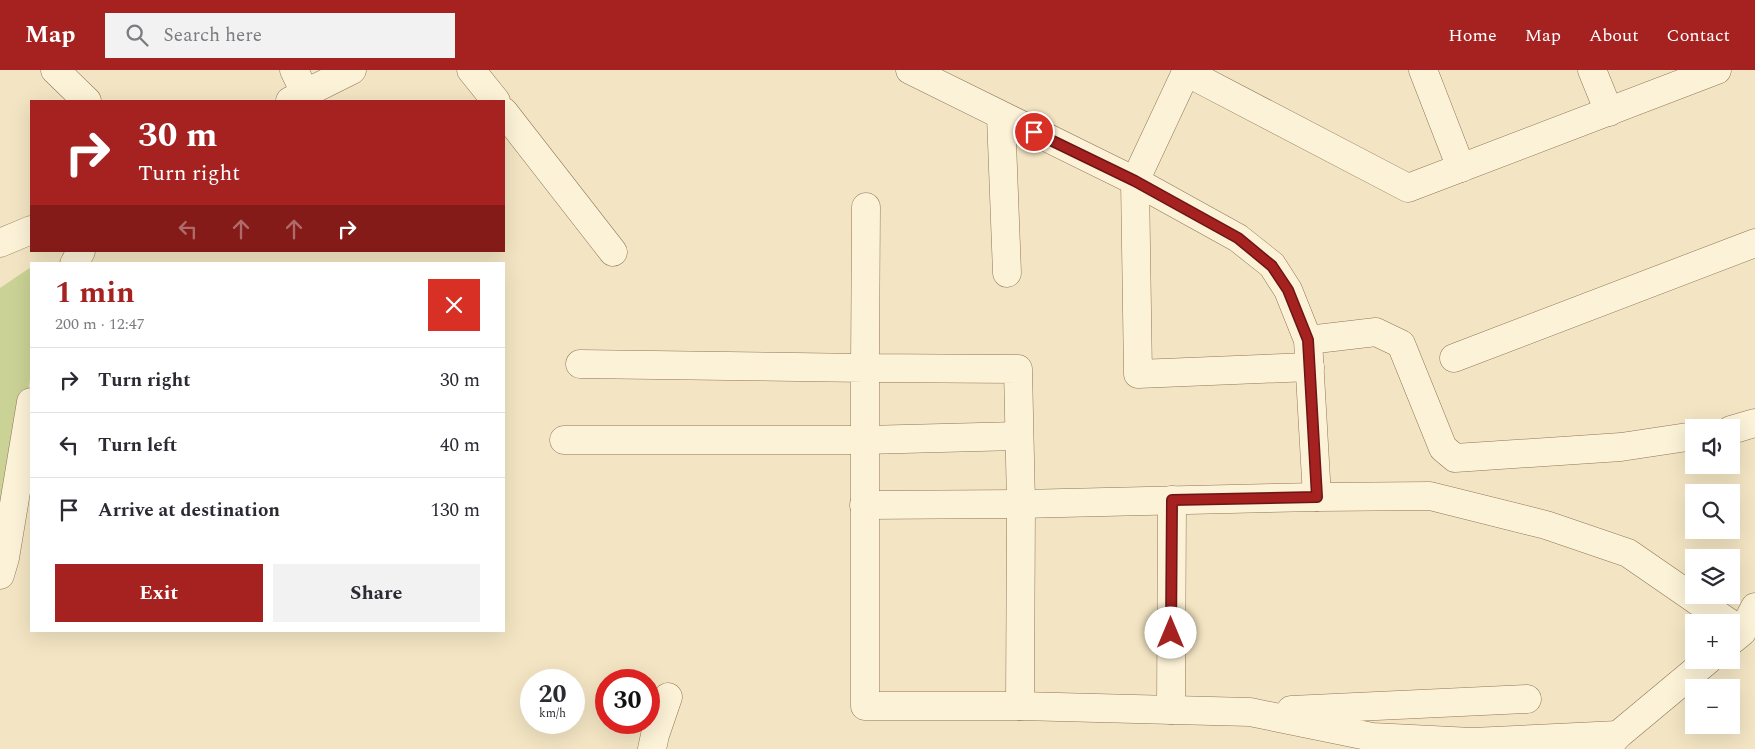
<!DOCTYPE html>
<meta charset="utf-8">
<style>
body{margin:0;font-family:Spectral,serif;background:#f2f2f3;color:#2b2b33;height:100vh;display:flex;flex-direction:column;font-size:19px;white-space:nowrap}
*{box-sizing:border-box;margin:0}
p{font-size:16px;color:#7c7c81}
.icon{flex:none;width:28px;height:28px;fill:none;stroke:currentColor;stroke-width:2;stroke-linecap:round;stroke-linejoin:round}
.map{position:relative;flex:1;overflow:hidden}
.drawer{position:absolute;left:30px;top:192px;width:475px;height:370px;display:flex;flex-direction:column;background:#fff;border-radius:0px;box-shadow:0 5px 20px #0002}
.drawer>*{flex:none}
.banner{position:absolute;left:30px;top:30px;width:475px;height:152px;border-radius:0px;box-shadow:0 5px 20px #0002;background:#a52220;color:#fff;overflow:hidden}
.controls{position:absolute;left:1685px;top:349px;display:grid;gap:10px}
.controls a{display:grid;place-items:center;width:55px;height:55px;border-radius:0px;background:#fff;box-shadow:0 5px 20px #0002;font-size:25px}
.speed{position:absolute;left:520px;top:599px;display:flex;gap:10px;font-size:25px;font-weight:700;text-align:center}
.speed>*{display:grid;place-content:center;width:65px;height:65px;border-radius:50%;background:#fff;box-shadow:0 5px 20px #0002;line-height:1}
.speed small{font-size:12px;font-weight:400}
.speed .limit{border:8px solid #d22;background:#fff;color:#111}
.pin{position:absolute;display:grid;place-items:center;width:42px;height:42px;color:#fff;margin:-21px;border:2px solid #fff;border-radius:50%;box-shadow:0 1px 5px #0007}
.me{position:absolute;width:55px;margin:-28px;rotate:0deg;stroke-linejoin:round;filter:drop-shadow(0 0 4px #0008)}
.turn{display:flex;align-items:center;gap:18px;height:105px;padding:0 25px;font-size:22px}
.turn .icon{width:65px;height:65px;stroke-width:2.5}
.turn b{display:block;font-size:35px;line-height:42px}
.lanes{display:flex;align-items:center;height:48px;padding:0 25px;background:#0003;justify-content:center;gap:25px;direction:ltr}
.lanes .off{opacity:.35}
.round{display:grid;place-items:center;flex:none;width:52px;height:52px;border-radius:0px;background:#f2f2f3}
.head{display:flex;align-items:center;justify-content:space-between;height:85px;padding:0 25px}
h1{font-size:30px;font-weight:700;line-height:38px;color:#a52220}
.action{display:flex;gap:10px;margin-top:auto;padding:10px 25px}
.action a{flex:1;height:58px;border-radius:0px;background:#a52220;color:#fff;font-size:20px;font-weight:700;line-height:58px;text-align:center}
.action a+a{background:#f2f2f3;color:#2b2b33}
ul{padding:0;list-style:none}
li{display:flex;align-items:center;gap:15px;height:65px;padding:0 25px;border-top:1px solid #e1e1e2}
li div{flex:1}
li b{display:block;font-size:19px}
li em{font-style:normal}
header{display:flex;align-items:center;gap:30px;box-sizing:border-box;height:70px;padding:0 25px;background:#a52220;color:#fff}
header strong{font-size:24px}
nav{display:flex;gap:28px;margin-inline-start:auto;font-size:18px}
.search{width:350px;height:45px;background:#f2f2f3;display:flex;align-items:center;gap:12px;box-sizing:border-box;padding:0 18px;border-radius:0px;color:#7c7c81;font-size:19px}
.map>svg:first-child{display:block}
.green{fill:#cad295}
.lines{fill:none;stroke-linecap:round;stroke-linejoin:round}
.minor-casing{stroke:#8f7657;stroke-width:29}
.minor{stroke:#fcf2d7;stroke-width:28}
.route-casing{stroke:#6b1615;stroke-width:12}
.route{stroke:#a52220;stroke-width:9}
</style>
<header>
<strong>Map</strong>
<div class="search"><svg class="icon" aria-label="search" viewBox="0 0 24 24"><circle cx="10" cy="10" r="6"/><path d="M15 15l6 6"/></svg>Search here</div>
<nav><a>Home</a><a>Map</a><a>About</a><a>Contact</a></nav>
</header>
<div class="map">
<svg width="1755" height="679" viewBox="0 0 1755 679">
<rect width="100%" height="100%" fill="#f3e5c3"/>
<polygon class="green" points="31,197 31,303 7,464 0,472 0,218"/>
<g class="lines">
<defs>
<g id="minor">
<polyline points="55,0 87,31"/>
<polyline points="294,0 305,23"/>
<polyline points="471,0 496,31"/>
<polyline points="910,0 1135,111 1238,168 1272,195 1288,220 1308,270 1317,427"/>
<polyline points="1187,0 1135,111 1138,304 1310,297"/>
<polyline points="1423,0 1461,98"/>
<polyline points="1592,0 1609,42"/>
<polyline points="1186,2 1408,118 1717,0"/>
<polyline points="290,31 352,0"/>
<polyline points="504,42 613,182"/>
<polyline points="1001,46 1007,203"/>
<polyline points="866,137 865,298 1018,299 1021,434 1020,636"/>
<polyline points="0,173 31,160"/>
<polyline points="74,194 81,181"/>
<polyline points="1308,270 1376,262 1401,274 1443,378 1455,388 1621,377 1694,366"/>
<polyline points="1454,288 1755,173"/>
<polyline points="580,294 865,298 865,636 1020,636 1250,642 1372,667 1472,672 1618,665"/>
<polyline points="1731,360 1755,353"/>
<polyline points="564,370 865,370 1019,366"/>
<polyline points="864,435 1021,434 1317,427 1430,426 1546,455 1628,483 1728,552"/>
<polyline points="0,505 5,488 31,332"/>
<polyline points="1731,571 1742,562 1755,537"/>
<polyline points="1171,640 1172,430"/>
<polyline points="1291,640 1527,629"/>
<polyline points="652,679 655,665 668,627"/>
<polyline points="1606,679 1618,665 1708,590"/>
</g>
</defs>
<use href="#minor" class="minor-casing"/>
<use href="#minor" class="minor"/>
</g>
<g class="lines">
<defs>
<polyline id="route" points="1034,62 1135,111 1238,168 1272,196 1288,220 1308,270 1317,427 1172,430 1171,563"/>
</defs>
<use href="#route" class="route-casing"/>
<use href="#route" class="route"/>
</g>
</svg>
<div class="controls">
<a><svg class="icon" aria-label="sound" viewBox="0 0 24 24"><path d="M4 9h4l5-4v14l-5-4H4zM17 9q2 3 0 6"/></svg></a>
<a><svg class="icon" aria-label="search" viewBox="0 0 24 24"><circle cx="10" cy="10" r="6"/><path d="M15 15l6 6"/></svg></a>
<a><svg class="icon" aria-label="layers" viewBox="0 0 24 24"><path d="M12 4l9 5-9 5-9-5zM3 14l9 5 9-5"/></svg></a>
<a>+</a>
<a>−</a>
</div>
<div class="speed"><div>20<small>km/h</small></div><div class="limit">30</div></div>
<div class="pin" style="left:1034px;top:62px;background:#d93025"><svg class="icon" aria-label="arrive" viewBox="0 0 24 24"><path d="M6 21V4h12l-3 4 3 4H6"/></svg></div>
<svg class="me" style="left:1171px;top:563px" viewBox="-20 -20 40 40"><circle r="19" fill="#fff"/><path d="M0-13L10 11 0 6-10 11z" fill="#a52220"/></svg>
<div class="banner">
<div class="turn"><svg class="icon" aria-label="right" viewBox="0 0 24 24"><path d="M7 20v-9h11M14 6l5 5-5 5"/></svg><div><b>30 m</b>Turn right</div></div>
<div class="lanes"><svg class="icon off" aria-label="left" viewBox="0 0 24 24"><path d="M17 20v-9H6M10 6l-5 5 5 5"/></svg><svg class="icon off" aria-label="ahead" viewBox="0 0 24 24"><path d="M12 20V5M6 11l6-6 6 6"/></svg><svg class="icon off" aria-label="ahead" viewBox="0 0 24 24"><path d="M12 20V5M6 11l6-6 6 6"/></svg><svg class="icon" aria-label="right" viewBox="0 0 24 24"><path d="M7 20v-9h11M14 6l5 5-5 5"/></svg></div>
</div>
<section class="drawer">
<div class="head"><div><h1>1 min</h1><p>200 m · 12:47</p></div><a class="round" style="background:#d93025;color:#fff"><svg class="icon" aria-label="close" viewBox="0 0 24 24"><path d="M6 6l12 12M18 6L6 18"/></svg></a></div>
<ul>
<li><svg class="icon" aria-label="right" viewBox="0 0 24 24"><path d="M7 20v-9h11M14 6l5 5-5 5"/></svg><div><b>Turn right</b></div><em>30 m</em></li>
<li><svg class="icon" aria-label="left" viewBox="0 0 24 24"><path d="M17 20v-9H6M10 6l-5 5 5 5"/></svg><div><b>Turn left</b></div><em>40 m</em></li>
<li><svg class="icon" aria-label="arrive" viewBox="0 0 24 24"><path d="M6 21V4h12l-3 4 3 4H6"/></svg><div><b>Arrive at destination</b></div><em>130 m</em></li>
</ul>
<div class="action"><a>Exit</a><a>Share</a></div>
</section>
</div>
